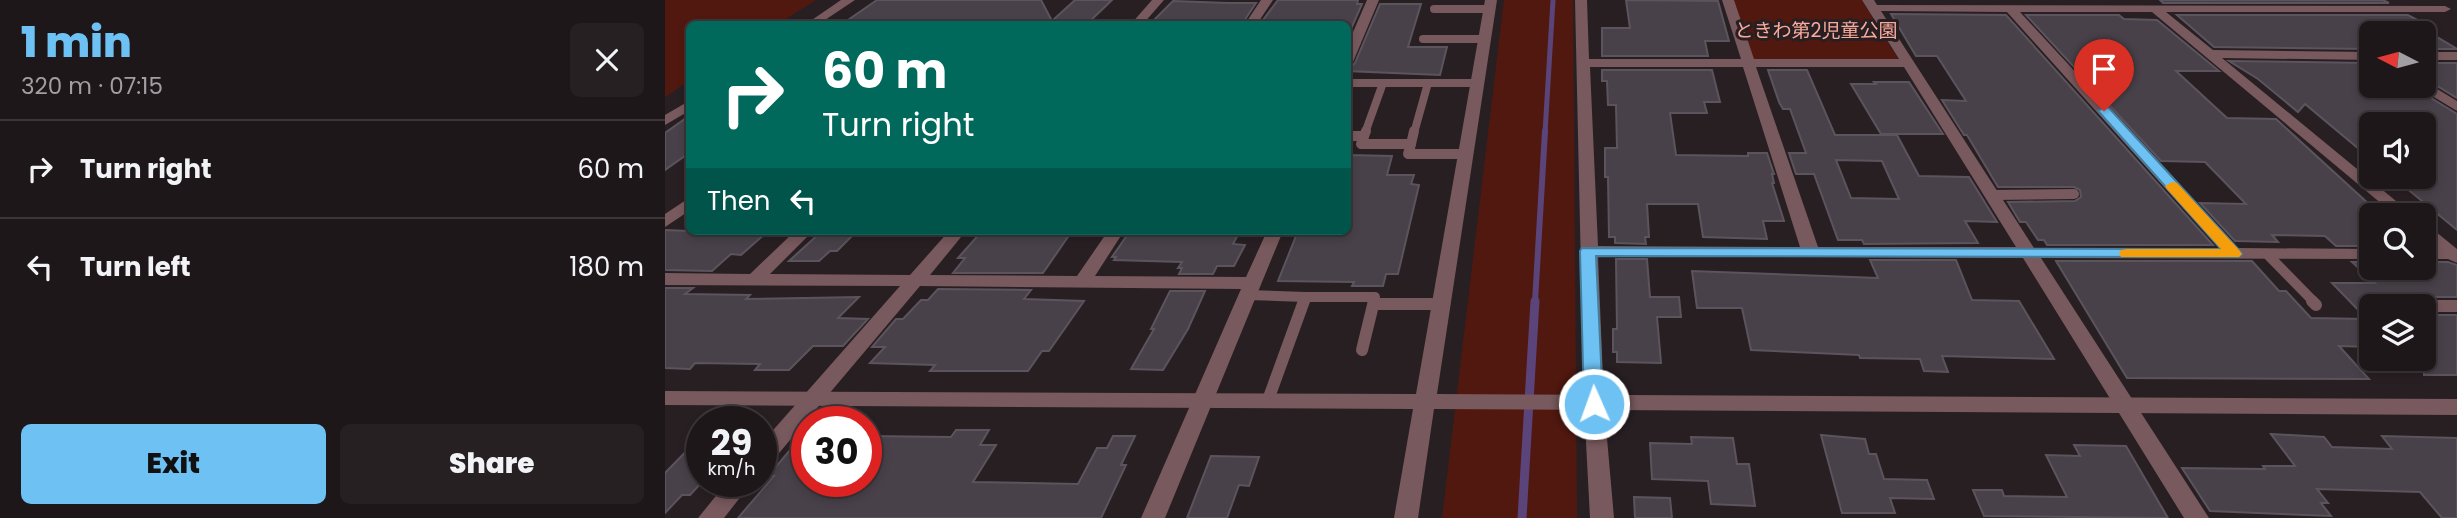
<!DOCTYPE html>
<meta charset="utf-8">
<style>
body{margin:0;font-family:Poppins,"Noto Sans JP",sans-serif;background:#262023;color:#f1f3f6;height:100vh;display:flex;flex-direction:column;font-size:26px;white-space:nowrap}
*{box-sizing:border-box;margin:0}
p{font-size:23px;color:#a19fa2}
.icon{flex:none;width:38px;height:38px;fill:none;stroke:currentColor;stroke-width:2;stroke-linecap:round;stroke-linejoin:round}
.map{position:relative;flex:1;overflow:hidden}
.details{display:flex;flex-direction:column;background:#1e171a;width:665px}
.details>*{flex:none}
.hud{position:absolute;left:21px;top:21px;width:665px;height:214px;border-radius:10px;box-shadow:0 4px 10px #0003,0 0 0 2px #3c3639;background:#00695c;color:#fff;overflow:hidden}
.needle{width:46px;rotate:276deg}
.tools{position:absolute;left:1694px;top:21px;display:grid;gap:14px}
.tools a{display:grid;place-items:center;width:77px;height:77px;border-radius:10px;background:#1e171a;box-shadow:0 4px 10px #0003,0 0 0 2px #3c3639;font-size:35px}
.speed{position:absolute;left:21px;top:406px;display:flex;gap:14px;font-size:35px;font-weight:700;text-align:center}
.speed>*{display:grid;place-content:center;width:91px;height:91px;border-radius:50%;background:#1e171a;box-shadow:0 4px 10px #0003,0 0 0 2px #3c3639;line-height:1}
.speed small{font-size:18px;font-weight:400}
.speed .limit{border:10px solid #d22;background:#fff;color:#111}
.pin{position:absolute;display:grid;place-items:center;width:60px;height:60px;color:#fff;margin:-72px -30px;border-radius:50% 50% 50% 0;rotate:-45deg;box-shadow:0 0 7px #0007}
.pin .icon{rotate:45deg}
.me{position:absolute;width:77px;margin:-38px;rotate:358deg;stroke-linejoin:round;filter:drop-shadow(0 0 5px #0008)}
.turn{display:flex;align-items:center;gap:24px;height:147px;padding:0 21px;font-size:32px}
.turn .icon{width:91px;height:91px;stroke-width:2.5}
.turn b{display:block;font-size:49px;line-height:60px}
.then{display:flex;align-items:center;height:66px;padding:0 21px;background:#0003;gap:14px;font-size:26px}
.round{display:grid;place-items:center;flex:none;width:74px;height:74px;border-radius:10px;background:#262023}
.overview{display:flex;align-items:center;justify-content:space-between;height:119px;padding:0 21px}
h1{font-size:42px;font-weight:800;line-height:52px;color:#6dc2f3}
.cta{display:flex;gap:14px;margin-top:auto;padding:14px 21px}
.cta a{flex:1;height:80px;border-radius:10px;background:#6dc2f3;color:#111;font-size:28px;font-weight:800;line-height:80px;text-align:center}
.cta a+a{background:#262023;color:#f1f3f6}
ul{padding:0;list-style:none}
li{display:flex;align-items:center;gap:21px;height:98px;padding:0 21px;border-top:2px solid #3c3639}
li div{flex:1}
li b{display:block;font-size:26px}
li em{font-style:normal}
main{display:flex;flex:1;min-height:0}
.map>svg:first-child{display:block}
.green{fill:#51180f}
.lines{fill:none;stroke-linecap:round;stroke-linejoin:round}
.stream-far2{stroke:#5b447a;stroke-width:5}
.stream-far1{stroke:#5b447a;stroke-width:6}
.stream{stroke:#5b447a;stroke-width:9}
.building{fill:#484149;stroke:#5c545d;stroke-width:2;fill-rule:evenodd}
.service-far2{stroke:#78595d;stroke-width:8}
.service-far1{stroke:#78595d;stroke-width:10}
.service{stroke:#78595d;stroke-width:12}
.minor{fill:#78595d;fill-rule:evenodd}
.tertiary{fill:#78595d;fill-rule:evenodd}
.route{fill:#6dc2f3;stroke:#477e9e;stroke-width:2}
.slow{fill:#f59e0b}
.labels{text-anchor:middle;stroke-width:6;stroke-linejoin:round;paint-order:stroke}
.far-park-label{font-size:19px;fill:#f9aa9a;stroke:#281f23}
</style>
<main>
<section class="details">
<div class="overview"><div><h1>1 min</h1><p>320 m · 07:15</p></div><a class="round"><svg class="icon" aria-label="close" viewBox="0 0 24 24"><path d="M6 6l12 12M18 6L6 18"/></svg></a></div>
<ul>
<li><svg class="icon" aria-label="right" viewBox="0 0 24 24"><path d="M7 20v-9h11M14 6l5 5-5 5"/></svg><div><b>Turn right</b></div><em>60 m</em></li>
<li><svg class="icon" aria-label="left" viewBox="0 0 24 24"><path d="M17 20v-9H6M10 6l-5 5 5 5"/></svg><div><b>Turn left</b></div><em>180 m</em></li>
</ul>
<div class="cta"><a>Exit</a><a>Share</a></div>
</section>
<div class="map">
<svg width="1792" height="518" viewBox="0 0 1792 518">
<rect width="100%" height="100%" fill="#281f23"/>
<g class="green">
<polygon points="0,0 151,0 113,24 24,24 24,81 0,97"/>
<polygon points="839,0 908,0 912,518 777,518"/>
<polygon points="1069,0 1197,0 1233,59 1087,59"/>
</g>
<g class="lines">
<polyline class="stream-far2" points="880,133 888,0"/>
<polyline class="stream-far1" points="870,302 880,131"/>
<polyline class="stream" points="857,518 870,301"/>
</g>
<g class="building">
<polygon points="212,0 376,0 387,21 410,0 447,0 422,24 285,24 289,21 183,20"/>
<polygon points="613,0 693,0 692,4 697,4 682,38 682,24 595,24"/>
<polygon points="961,0 1053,1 1064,41 1040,41 1043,56 937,56 937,28 965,28"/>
<polygon points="1495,0 1718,0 1724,3 1498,3"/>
<polygon points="508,1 563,3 591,3 577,24 485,24"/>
<polygon points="715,4 756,4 743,47 782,47 775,75 682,71 690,63"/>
<polygon points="1226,14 1341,15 1548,245 1382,245 1379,240 1373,240 1361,222 1355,222 1343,202 1410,201 1416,197 1415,190 1409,187 1333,187 1302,135 1299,135 1277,100 1301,101 1272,56 1251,56"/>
<polygon points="1361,15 1454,15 1459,19 1492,20 1554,71 1511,71 1562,118 1611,119 1706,206 1706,246 1671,246 1660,236 1607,235 1613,242 1570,241 1535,203 1581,204 1540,162 1496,161"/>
<polygon points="1512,15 1743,15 1756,22 1747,22 1792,49 1759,49 1759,33 1706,33 1706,49 1549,47"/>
<polygon points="1564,61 1706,63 1706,86 1750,86 1753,90 1792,114 1792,230 1728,177 1759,177 1759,124 1706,124 1706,159 1640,104 1633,112 1593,79"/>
<polygon points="1759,63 1792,63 1792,98 1759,78"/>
<polygon points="937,70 1047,70 1055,102 1039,102 1042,113 1005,113 1011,155 1083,156 1083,153 1102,153 1109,174 1107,174 1109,183 1107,183 1119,221 1098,221 1102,239 1038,237 1033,204 982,204 984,237 980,237 981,244 950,243 950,237 944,237 943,177 940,177 940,148 952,148 951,105 943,105 942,81 937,81"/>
<path d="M 1103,70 L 1142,70 L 1170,135 L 1232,135 L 1254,176 L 1304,177 L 1332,222 L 1300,221 L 1313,243 L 1199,244 L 1197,240 L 1173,240 L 1149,174 L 1131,174 L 1124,153 L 1141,153 L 1125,109 L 1118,109 L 1114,102 ZM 1171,160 L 1217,161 L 1234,199 L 1186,198 Z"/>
<polygon points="1209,82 1244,82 1278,134 1216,134 1186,84 1211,84"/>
<polygon points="24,116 24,153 0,170 0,133"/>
<polygon points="682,155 727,156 722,175 749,175 746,184 754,185 733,274 721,274 718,286 687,286 689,282 613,281 633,231 682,231"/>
<polygon points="0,230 24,231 103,231 76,255 66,254 47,271 0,270"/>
<polygon points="157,231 191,232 172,251 165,251 154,261 124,261"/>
<polygon points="317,231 407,231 378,273 288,273 300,258 293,258"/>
<polygon points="465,231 575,231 568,244 580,245 569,266 552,266 548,274 514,274 517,268 513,268 517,262 449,260 451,257 447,257"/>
<polygon points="951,259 982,259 985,297 1014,297 1016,317 992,317 996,363 952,362 952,352 948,352 948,329 952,329"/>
<polygon points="1205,260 1291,260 1307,300 1354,301 1389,359 1277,356 1283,372 1259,371 1255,359 1195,358 1194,355 1086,350 1077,308 1032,308 1027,271 1213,278"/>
<polygon points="1391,261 1587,261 1614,291 1621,291 1646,318 1702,319 1667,283 1710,283 1687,262 1706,262 1706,268 1759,268 1759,262 1783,262 1792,265 1792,297 1744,297 1737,301 1735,306 1706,306 1706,347 1674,346 1704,379 1462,378"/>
<polygon points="0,288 28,288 20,294 85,295 81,299 194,297 173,318 203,319 178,346 148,346 124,370 90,370 95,364 30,363 25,369 0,368"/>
<polygon points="273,289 366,290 359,299 419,301 384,351 377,351 363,371 265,371 270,365 205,363 220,347 207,347 231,319 238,319 256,300 263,300"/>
<polygon points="505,291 540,291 523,329 498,370 466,369 489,329 486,329"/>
<rect x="1759" y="315" width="33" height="60"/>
<polygon points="142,430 142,483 163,484 201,483 201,436 286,437 291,430 324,430 315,445 331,445 308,482 413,484 432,448 442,448 448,436 470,436 456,465 461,465 436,518 73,518 109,476 103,476"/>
<polygon points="1606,434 1659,437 1667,447 1727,449 1717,436 1792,438 1792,518 1777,518 1755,492 1652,489 1663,503 1656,503 1666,516 1545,511 1517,468 1600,469 1598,466 1630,466"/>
<polygon points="37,435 37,482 25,495 17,495 0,513 0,473"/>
<polygon points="1156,435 1200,439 1204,454 1211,454 1219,479 1262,480 1269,499 1225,498 1230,513 1177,513"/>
<polygon points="1026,437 1068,438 1072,464 1084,464 1090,506 1046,504 1043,481 987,479 985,443 1027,444"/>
<polygon points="1409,445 1461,446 1503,518 1319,516 1308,490 1337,490 1339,496 1402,497 1381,455 1415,456"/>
<polygon points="546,456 594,457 584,486 574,485 562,518 522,518"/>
<polygon points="969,497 1005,498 1007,518 970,518"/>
</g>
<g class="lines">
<g class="service-far2">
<polyline points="769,9 825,9"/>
<polyline points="758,39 820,39"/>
<polyline points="700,133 718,83"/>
<polyline points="749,133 763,83"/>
</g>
<g class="service-far1">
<polyline points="701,131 696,144 746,144 749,131"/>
<polyline points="682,136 699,136"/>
<polyline points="746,144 743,154 800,154"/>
<polyline points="1327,195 1409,194"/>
<polyline points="1602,254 1649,302"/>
<polyline points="582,295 640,297 638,302"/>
<polyline points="640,297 710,297 709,302"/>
</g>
<g class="service">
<polyline points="1647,301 1651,305"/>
<polyline points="709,304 776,304"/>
<polyline points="1744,306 1792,306"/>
<polyline points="697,350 709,301"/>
<polyline points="603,400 639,301"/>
</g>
<g class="minor">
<polygon points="176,0 190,0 154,24 141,24"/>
<polygon points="487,0 499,0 478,24 466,24"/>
<polygon points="596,0 608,0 592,24 580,24"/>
<polygon points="702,0 714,0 688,62 682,66 682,46"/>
<path d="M 910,0 L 922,0 L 924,59 L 1076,59 L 1057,0 L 1069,0 L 1089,59 L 1234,59 L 1197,0 L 1209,0 L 1212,5 L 1780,6 L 1786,9 L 1780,12 L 1501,12 L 1548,50 L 1706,52 L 1706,60 L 1557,58 L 1748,215 L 1730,215 L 1487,12 L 1355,12 L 1573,248 L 1706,249 L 1706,259 L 1376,258 L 1544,518 L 1519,518 L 1358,258 L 933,256 L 939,404 L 949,518 L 925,518 L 919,404 ZM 1216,11 L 1342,12 L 1554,248 L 1369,248 ZM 925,67 L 1078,67 L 1135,247 L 933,246 ZM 1091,67 L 1239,67 L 1351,247 L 1153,247 Z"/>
<rect x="1759" y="52" width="33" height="8"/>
<polygon points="682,79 812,79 819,83 812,87 682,87"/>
<polygon points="1759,81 1792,101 1792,111 1754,88 1753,86 1759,86"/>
<polygon points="24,101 24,111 0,125 0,115"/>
<polygon points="24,198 24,211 0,227 0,214"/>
<polygon points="1759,226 1765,227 1792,249 1792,263 1783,259 1759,259 1759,249 1770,249 1759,239"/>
<polygon points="130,231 148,231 105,274 245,275 284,231 301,231 265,275 412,276 443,231 459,231 430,276 581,277 602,231 618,231 500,518 476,518 576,289 255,286 104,465 96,467 96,444 235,286 0,285 0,273 85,274"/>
<polygon points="63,481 88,481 59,518 33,518"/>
</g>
<polygon class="tertiary" points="820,0 832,0 772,394 1792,399 1792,415 769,409 753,518 729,518 748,409 0,405 0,391 751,394"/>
</g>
<polygon class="route" points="1439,107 1444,108 1574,250 1577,254 1574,257 931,256 938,404 935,409 922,409 919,404 915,251 917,248 1556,249 1435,113 1433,111"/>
<polygon class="slow" points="1507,182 1512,183 1574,250 1577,254 1574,257 1456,257 1454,253 1456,250 1462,249 1556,249 1502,189 1500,186"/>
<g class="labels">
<g class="far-park-label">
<text x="1151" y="37">ときわ第2児童公園</text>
</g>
</g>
</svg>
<div class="tools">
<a><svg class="needle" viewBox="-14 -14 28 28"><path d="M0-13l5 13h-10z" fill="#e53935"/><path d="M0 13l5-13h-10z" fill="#a19fa2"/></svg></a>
<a><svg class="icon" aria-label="sound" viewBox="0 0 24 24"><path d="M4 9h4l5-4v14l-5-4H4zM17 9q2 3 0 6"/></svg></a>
<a><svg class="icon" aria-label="search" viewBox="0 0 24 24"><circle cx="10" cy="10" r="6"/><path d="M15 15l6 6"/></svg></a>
<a><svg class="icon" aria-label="layers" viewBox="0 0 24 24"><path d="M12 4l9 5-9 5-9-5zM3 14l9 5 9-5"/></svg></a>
</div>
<div class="speed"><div>29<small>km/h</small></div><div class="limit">30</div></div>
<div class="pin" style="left:1439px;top:111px;background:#d93025"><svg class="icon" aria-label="arrive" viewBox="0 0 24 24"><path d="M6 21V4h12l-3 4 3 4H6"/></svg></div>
<svg class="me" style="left:929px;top:404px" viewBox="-20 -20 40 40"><circle r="17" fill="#6dc2f3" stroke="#fff" stroke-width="3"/><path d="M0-11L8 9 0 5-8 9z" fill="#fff"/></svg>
<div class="hud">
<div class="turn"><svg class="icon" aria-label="right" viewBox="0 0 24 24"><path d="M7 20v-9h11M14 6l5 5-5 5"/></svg><div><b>60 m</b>Turn right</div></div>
<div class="then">Then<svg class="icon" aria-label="left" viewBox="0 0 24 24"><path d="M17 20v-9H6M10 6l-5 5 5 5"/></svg></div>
</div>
</div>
</main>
